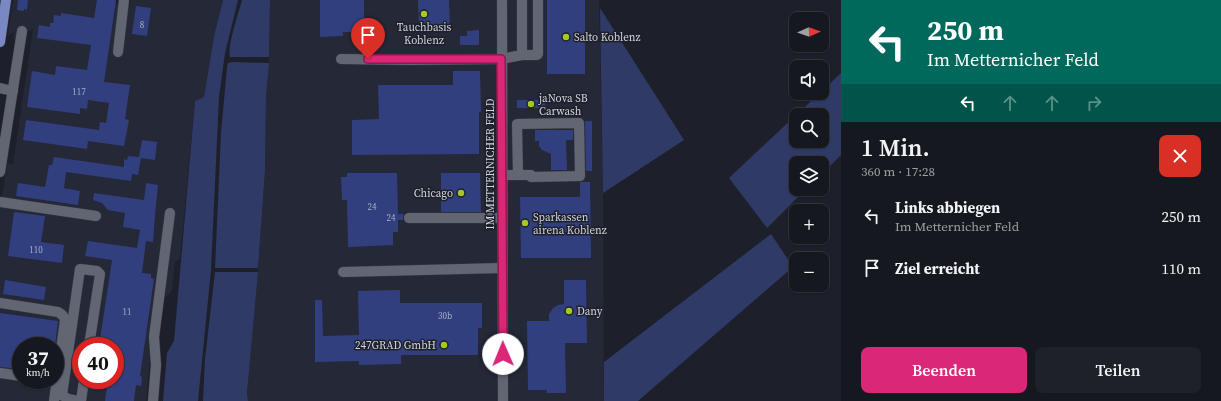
<!DOCTYPE html>
<html lang="de">
<meta charset="utf-8">
<style>
body{margin:0;font-family:"Source Serif 4",serif;background:#1f2129;color:#f1f3f6;height:100vh;display:flex;flex-direction:column;font-size:15px;white-space:nowrap}
*{box-sizing:border-box;margin:0}
p{font-size:13px;color:#9ea0a5}
.icon{flex:none;width:22px;height:22px;fill:none;stroke:currentColor;stroke-width:2;stroke-linecap:round;stroke-linejoin:round}
.map{position:relative;flex:1;overflow:hidden}
.details{display:flex;flex-direction:column;background:#161820;width:380px}
.details>*{flex:none}
.hud{background:#00695c;color:#fff;overflow:hidden}
.needle{width:26px;rotate:88deg}
.fabs{position:absolute;left:789px;top:12px;display:grid;gap:8px}
.fabs a{display:grid;place-items:center;width:40px;height:40px;border-radius:8px;background:#161820;box-shadow:0 1px 3px #0004,0 0 0 1px #35373e;font-size:20px}
.speed{position:absolute;left:12px;top:337px;display:flex;gap:8px;font-size:20px;font-weight:700;text-align:center}
.speed>*{display:grid;place-content:center;width:52px;height:52px;border-radius:50%;background:#161820;box-shadow:0 1px 3px #0004,0 0 0 1px #35373e;line-height:1}
.speed small{font-size:10px;font-weight:400}
.speed .limit{border:6px solid #d22;background:#fff;color:#111}
.pin{position:absolute;display:grid;place-items:center;width:34px;height:34px;color:#fff;margin:-41px -17px;border-radius:50% 50% 50% 0;rotate:-45deg;box-shadow:0 0 4px #0007}
.pin .icon{rotate:45deg}
.me{position:absolute;width:44px;margin:-22px;rotate:359deg;stroke-linejoin:round;filter:drop-shadow(0 0 3px #0008)}
.turn{display:flex;align-items:center;gap:14px;height:84px;padding:0 20px;font-size:18px}
.turn .icon{width:52px;height:52px;stroke-width:2.5}
.turn b{display:block;font-size:28px;line-height:34px}
.lanes{display:flex;align-items:center;height:38px;padding:0 20px;background:#0003;justify-content:center;gap:20px;direction:ltr}
.lanes .off{opacity:.35}
.round{display:grid;place-items:center;flex:none;width:42px;height:42px;border-radius:8px;background:#1f2129}
.summary{display:flex;align-items:center;justify-content:space-between;height:68px;padding:0 20px}
h1{font-size:24px;font-weight:600;line-height:30px}
.button{display:flex;gap:8px;margin-top:auto;padding:8px 20px}
.button a{flex:1;height:46px;border-radius:8px;background:#db2777;color:#fff;font-size:16px;font-weight:600;line-height:46px;text-align:center}
.button a+a{background:#1f2129;color:#f1f3f6}
ul{padding:0;list-style:none}
li{display:flex;align-items:center;gap:12px;height:52px;padding:0 20px}
li div{flex:1}
li b{display:block;font-size:15px}
li em{font-style:normal}
main{display:flex;flex:1;min-height:0}
.map>svg:first-child{display:block}
.built{fill:#242837;fill-rule:evenodd}
.green{fill:#2f3a67}
.building{fill:#313f7f}
.lines{fill:none;stroke-linecap:round;stroke-linejoin:round}
.minor-casing{stroke:#383a42;stroke-width:11}
.major-casing{stroke:#383a42;stroke-width:11}
.minor{stroke:#626673;stroke-width:10}
.major{stroke:#7988c2;stroke-width:10}
.route-casing{stroke:#8e194d;stroke-width:10}
.route{stroke:#db2777;stroke-width:7}
.poi-dot{fill:#a5c822;stroke:#1d202a;stroke-width:1.5}
.labels{text-anchor:middle;stroke-width:3;stroke-linejoin:round;paint-order:stroke}
.number-label{font-size:9px;fill:#aaafc5}
.poi-label{font-size:11px;fill:#d2d4dc;stroke:#1d202a;text-anchor:start}
.street-label{font-size:11px;fill:#d2d4dc;stroke:#1d202a}
</style>
<main>
<div class="map">
<svg width="841" height="401" viewBox="0 0 841 401">
<rect width="100%" height="100%" fill="#1d202a"/>
<g class="built">
<path d="M 13,0 L 116,0 L 116,3 L 130,5 L 131,0 L 223,0 L 214,36 L 204,97 L 195,101 L 180,259 L 175,262 L 172,291 L 155,307 L 146,401 L 0,401 L 0,210 L 7,163 L 13,164 L 33,29 L 13,40 L 14,32 L 8,36 ZM 21,346 L 55,346 L 55,380 L 21,380 ZM 81,346 L 115,346 L 115,380 L 81,380 Z"/>
<polygon points="270,0 599,0 603,193 604,401 248,401 247,393 258,268 265,171 266,96 269,57"/>
</g>
<g class="green">
<polygon points="223,0 238,0 225,53 219,97 211,270 198,401 163,401 167,353 174,341 195,101 204,97 214,36"/>
<path d="M 242,0 L 270,0 L 269,57 L 230,57 C 227,46 239,12 242,0 Z"/>
<polygon points="600,8 684,140 603,193"/>
<polygon points="232,62 269,63 266,96 265,171 258,268 215,268 221,133 227,67 228,63"/>
<polygon points="841,73 841,155 822,174 822,163 796,163 796,189 806,189 767,228 729,178 796,115 796,141 822,141 822,115 796,115 820,93 822,93 822,91"/>
<polygon points="771,234 793,267 638,401 604,401 604,362"/>
<polygon points="215,272 258,272 247,393 248,401 203,401 205,359"/>
</g>
<g class="building">
<polygon points="18,0 28,0 27,10 24,9 24,11 17,10"/>
<polygon points="97,0 116,0 104,82 130,85 125,119 129,120 124,146 88,141 87,149 23,140 26,120 99,130 100,122 106,123 109,103 88,100 87,109 80,108 80,114 27,107 32,71 55,75 56,66 87,70 91,45 37,38 39,25 50,27 50,23 53,23 54,15 61,16 61,13 94,18"/>
<polygon points="320,0 364,0 364,32 343,32 343,36 320,37"/>
<polygon points="418,0 449,0 450,30 438,30 438,29 419,29"/>
<rect x="547" y="0" width="38" height="74"/>
<polygon points="136,6 151,8 147,36 132,34"/>
<polygon points="479,30 479,45 460,45 460,36 467,36 467,31"/>
<polygon points="453,71 480,71 481,112 479,112 479,154 352,155 352,120 379,119 378,85 453,85"/>
<rect x="517" y="100" width="28" height="8"/>
<polygon points="585,121 592,121 592,171 586,171"/>
<polygon points="535,130 573,130 573,140 566,140 567,170 551,170 551,154 542,150 539,146 539,141 535,141"/>
<polygon points="142,140 157,142 155,160 141,158 138,175 132,174 131,181 66,172 64,188 80,191 78,205 16,196 18,183 45,187 49,165 52,165 54,157 124,167 124,159 127,160 128,156 139,157"/>
<polygon points="347,173 397,173 398,214 404,214 403,218 403,220 398,220 398,232 393,232 393,245 348,247 347,200 342,200 341,177 347,177"/>
<polygon points="441,173 480,173 481,212 441,212"/>
<polygon points="580,182 590,182 591,258 521,258 520,197 580,197"/>
<polygon points="146,183 158,185 155,215 153,242 146,241 142,273 151,274 151,278 154,279 140,376 142,377 141,386 136,385 134,401 105,401 108,380 115,380 115,346 99,346 112,260 85,256 88,241 137,248 140,230 123,227 125,213 108,210 102,203 93,200 94,193 144,200"/>
<polygon points="14,212 45,216 41,242 64,245 62,263 8,256"/>
<polygon points="5,280 46,287 44,300 3,294"/>
<polygon points="564,280 586,280 587,343 565,343 566,393 547,393 547,390 528,390 527,321 549,321 549,314 553,308 558,305 564,304"/>
<polygon points="400,290 400,303 482,303 482,328 478,328 478,355 401,355 401,364 359,365 359,361 315,362 315,300 322,300 323,336 359,335 358,291"/>
<polygon points="0,313 58,321 55,346 21,346 21,369 0,367"/>
</g>
<g class="lines">
<defs>
<g id="minor">
<polyline points="502,0 503,401"/>
<polyline points="522,0 522,55"/>
<polyline points="118,52 124,0"/>
<polyline points="341,59 409,60 501,59 522,55 537,55 538,54 538,0"/>
<polyline points="0,88 13,91"/>
<polyline points="0,172 22,31"/>
<path d="M 502,175 C 511,175 521,175 531,175 L 531,177 L 580,176 L 579,123 L 517,124 L 518,175"/>
<polyline points="0,202 96,216"/>
<polyline points="409,218 502,218"/>
<polyline points="343,272 502,268"/>
<path d="M 0,303 L 58,312 C 62,314 64,316 65,320 L 54,401"/>
<polyline points="0,373 21,376"/>
<polyline points="57,392 68,399 78,401"/>
<polyline points="62,395 80,269 97,271 100,274 89,346"/>
<polyline points="81,401 84,380"/>
<polyline points="153,401 156,365 154,337 170,213"/>
</g>
<polyline id="major" points="0,42 6,0"/>
</defs>
<use href="#minor" class="minor-casing"/>
<use href="#major" class="major-casing"/>
<use href="#minor" class="minor"/>
<use href="#major" class="major"/>
</g>
<g class="lines">
<defs>
<polyline id="route" points="368,59 501,59 503,354"/>
</defs>
<use href="#route" class="route-casing"/>
<use href="#route" class="route"/>
</g>
<g class="poi-dot">
<circle cx="424" cy="14" r="4"/>
<circle cx="566" cy="37" r="4"/>
<circle cx="531" cy="104" r="4"/>
<circle cx="461" cy="193" r="4"/>
<circle cx="525" cy="223" r="4"/>
<circle cx="569" cy="311" r="4"/>
<circle cx="444" cy="345" r="4"/>
</g>
<g class="labels">
<g class="number-label">
<text x="142" y="28">8</text>
<text x="79" y="95">117</text>
<text x="372" y="210">24</text>
<text x="391" y="221">24</text>
<text x="36" y="253">110</text>
<text x="127" y="315">11</text>
<text x="445" y="319">30b</text>
</g>
<g class="poi-label">
<text x="424" y="31" text-anchor="middle">Tauchbasis<tspan x="424" dy="13">Koblenz</tspan></text>
<text x="574" y="41">Salto Koblenz</text>
<text x="539" y="102">jaNova SB<tspan x="539" dy="13">Carwash</tspan></text>
<text x="453" y="197" text-anchor="end">Chicago</text>
<text x="533" y="221">Sparkassen<tspan x="533" dy="13">airena Koblenz</tspan></text>
<text x="577" y="315">Dany</text>
<text x="436" y="349" text-anchor="end">247GRAD GmbH</text>
</g>
<g class="street-label">
<text transform="translate(490 164) rotate(-90)" y="4">IM METTERNICHER FELD</text>
</g>
</g>
</svg>
<div class="fabs">
<a><svg class="needle" viewBox="-14 -14 28 28"><path d="M0-13l5 13h-10z" fill="#e53935"/><path d="M0 13l5-13h-10z" fill="#9ea0a5"/></svg></a>
<a><svg class="icon" aria-label="sound" viewBox="0 0 24 24"><path d="M4 9h4l5-4v14l-5-4H4zM17 9q2 3 0 6"/></svg></a>
<a><svg class="icon" aria-label="search" viewBox="0 0 24 24"><circle cx="10" cy="10" r="6"/><path d="M15 15l6 6"/></svg></a>
<a><svg class="icon" aria-label="layers" viewBox="0 0 24 24"><path d="M12 4l9 5-9 5-9-5zM3 14l9 5 9-5"/></svg></a>
<a>+</a>
<a>−</a>
</div>
<div class="speed"><div>37<small>km/h</small></div><div class="limit">40</div></div>
<div class="pin" style="left:368px;top:59px;background:#d93025"><svg class="icon" aria-label="arrive" viewBox="0 0 24 24"><path d="M6 21V4h12l-3 4 3 4H6"/></svg></div>
<svg class="me" style="left:503px;top:354px" viewBox="-20 -20 40 40"><circle r="19" fill="#fff"/><path d="M0-13L10 11 0 6-10 11z" fill="#db2777"/></svg>
</div>
<section class="details">
<div class="hud">
<div class="turn"><svg class="icon" aria-label="left" viewBox="0 0 24 24"><path d="M17 20v-9H6M10 6l-5 5 5 5"/></svg><div><b>250 m</b>Im Metternicher Feld</div></div>
<div class="lanes"><svg class="icon" aria-label="left" viewBox="0 0 24 24"><path d="M17 20v-9H6M10 6l-5 5 5 5"/></svg><svg class="icon off" aria-label="ahead" viewBox="0 0 24 24"><path d="M12 20V5M6 11l6-6 6 6"/></svg><svg class="icon off" aria-label="ahead" viewBox="0 0 24 24"><path d="M12 20V5M6 11l6-6 6 6"/></svg><svg class="icon off" aria-label="right" viewBox="0 0 24 24"><path d="M7 20v-9h11M14 6l5 5-5 5"/></svg></div>
</div>
<div class="summary"><div><h1>1 Min.</h1><p>360 m · 17:28</p></div><a class="round" style="background:#d93025;color:#fff"><svg class="icon" aria-label="close" viewBox="0 0 24 24"><path d="M6 6l12 12M18 6L6 18"/></svg></a></div>
<ul>
<li><svg class="icon" aria-label="left" viewBox="0 0 24 24"><path d="M17 20v-9H6M10 6l-5 5 5 5"/></svg><div><b>Links abbiegen</b><p>Im Metternicher Feld</p></div><em>250 m</em></li>
<li><svg class="icon" aria-label="arrive" viewBox="0 0 24 24"><path d="M6 21V4h12l-3 4 3 4H6"/></svg><div><b>Ziel erreicht</b></div><em>110 m</em></li>
</ul>
<div class="button"><a>Beenden</a><a>Teilen</a></div>
</section>
</main>
